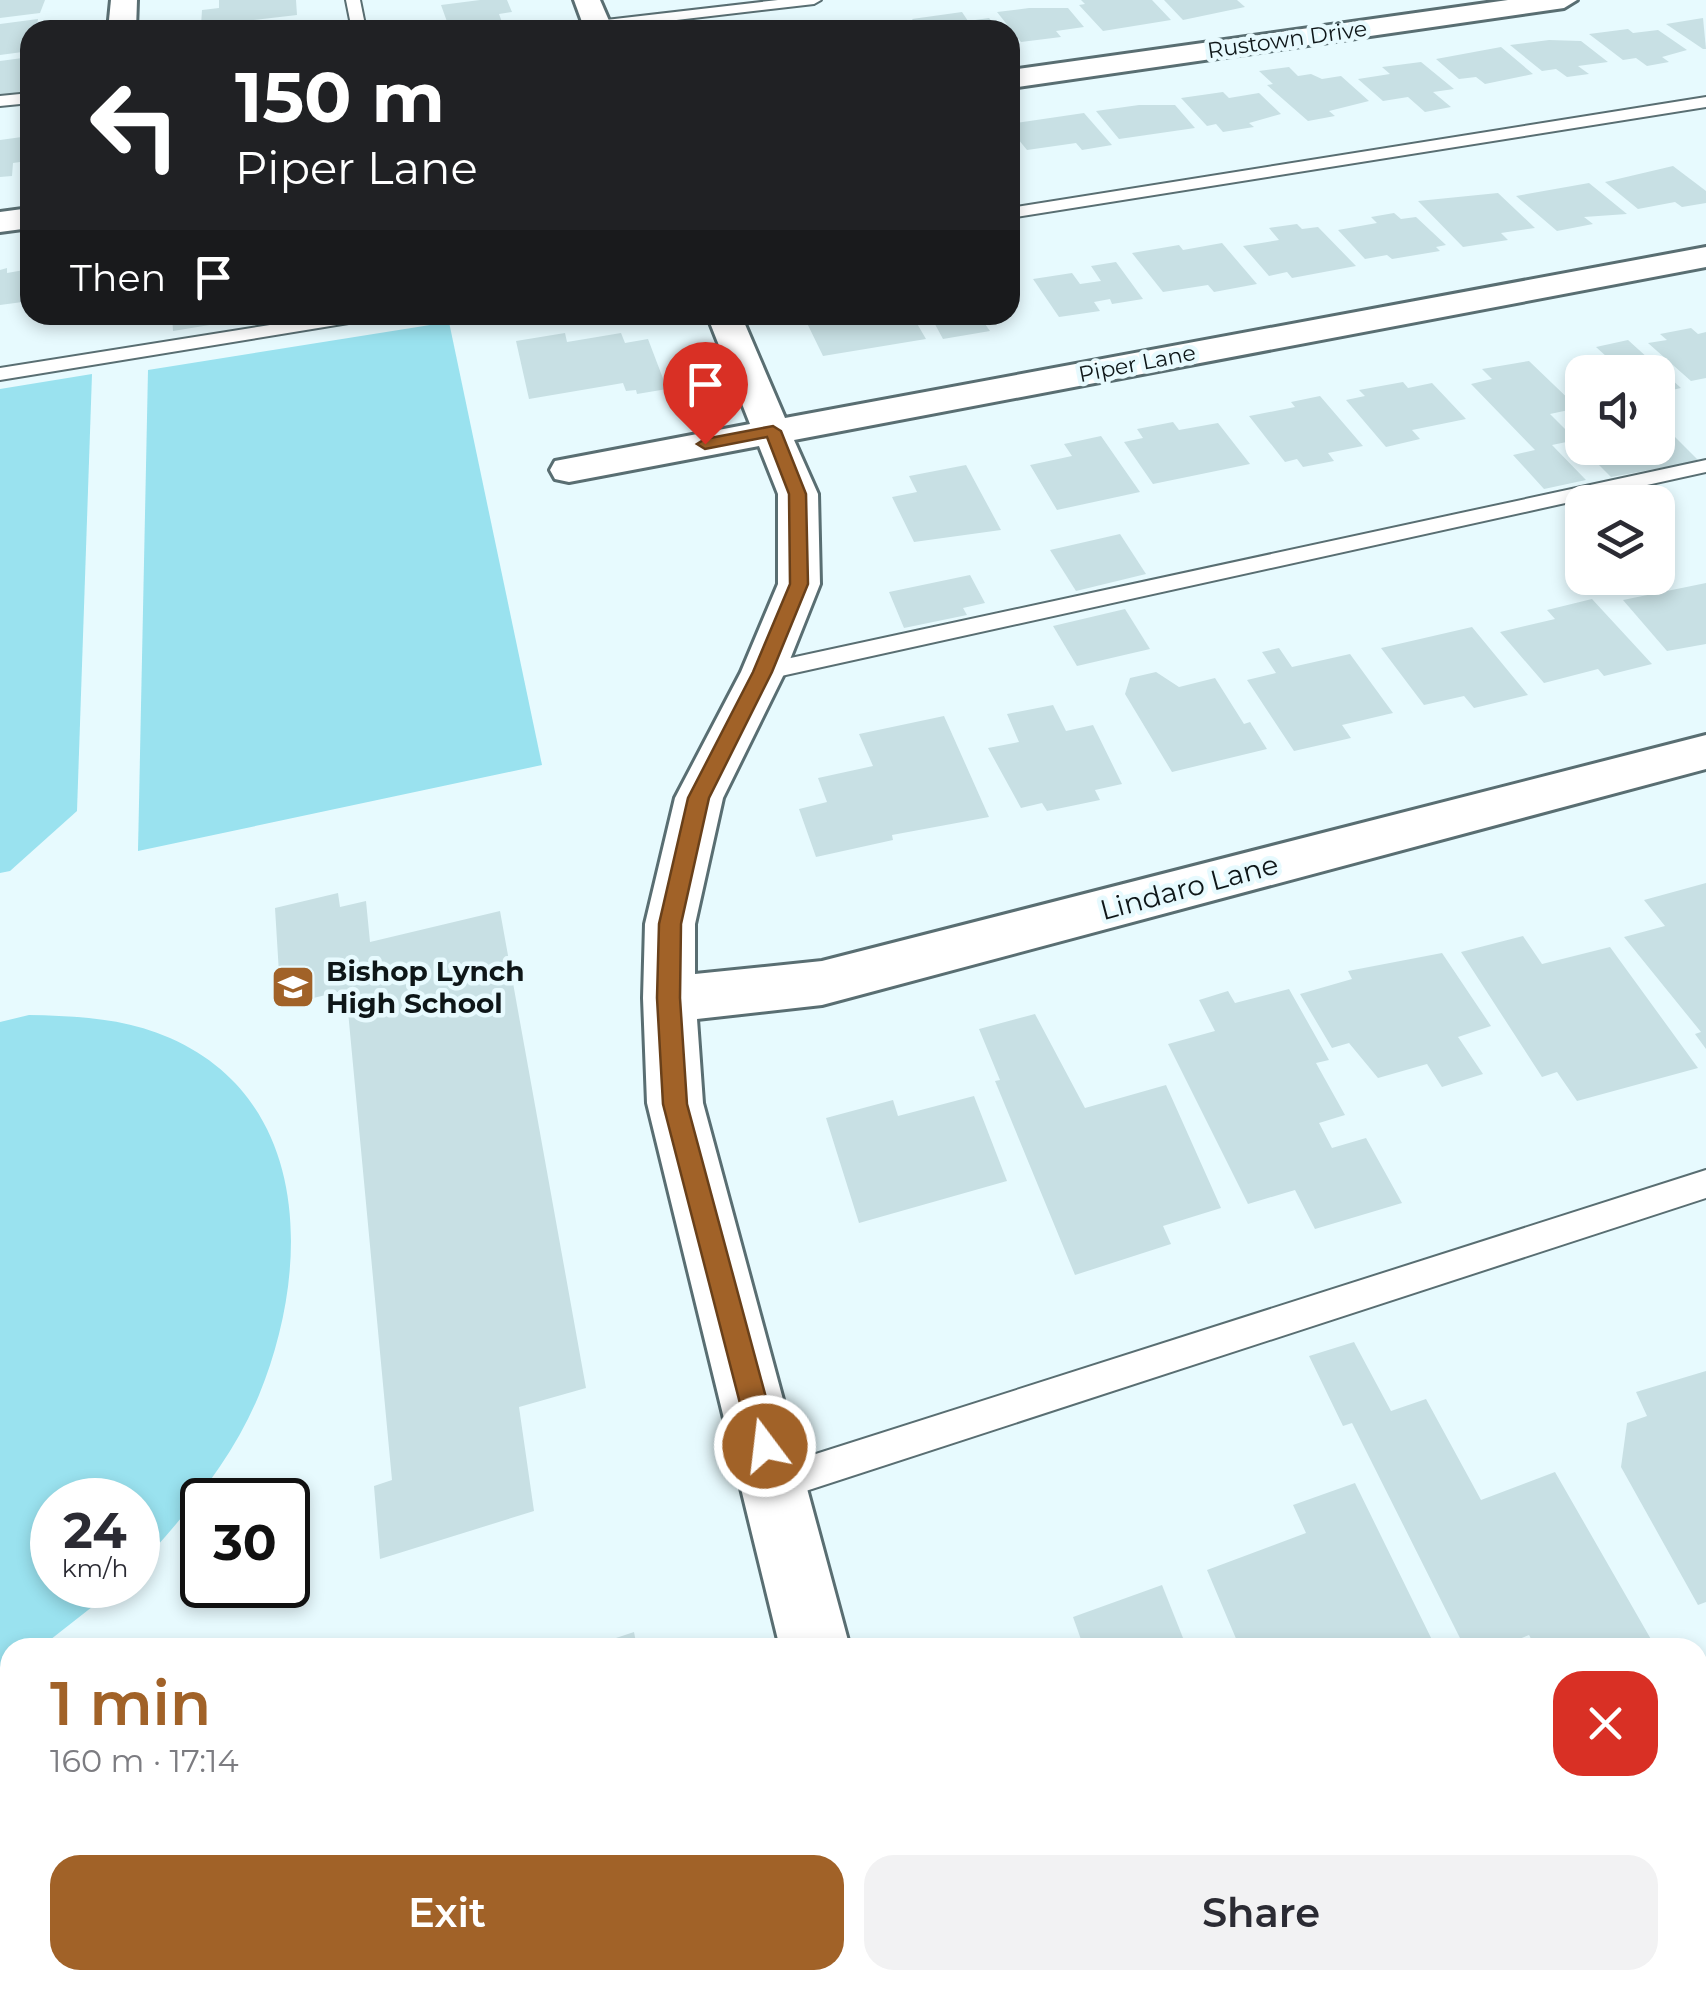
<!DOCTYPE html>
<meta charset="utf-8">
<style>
body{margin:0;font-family:Montserrat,sans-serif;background:#f2f2f3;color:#2b2b33;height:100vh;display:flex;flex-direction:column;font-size:38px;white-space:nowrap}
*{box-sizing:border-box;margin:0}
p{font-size:32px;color:#7c7c81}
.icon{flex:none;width:55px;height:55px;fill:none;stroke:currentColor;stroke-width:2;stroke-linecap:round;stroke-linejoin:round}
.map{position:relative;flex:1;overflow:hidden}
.details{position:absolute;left:0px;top:1638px;width:1708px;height:352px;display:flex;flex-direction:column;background:#fff;border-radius:30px 30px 0 0;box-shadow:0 5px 15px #0003}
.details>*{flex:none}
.hud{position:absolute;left:20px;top:20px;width:1000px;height:305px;border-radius:30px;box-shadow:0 5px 15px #0003;background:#202124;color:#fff;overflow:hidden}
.tools{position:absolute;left:1565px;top:355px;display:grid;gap:20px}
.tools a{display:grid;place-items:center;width:110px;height:110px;border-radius:20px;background:#fff;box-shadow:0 5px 15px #0003;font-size:50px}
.speed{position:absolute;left:30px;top:1478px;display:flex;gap:20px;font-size:50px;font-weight:700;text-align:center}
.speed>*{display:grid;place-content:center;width:130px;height:130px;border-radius:50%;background:#fff;box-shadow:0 5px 15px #0003;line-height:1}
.speed small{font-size:25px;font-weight:400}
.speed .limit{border:5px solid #111;border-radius:15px;background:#fff;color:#111}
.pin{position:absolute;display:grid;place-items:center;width:85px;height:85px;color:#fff;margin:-102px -42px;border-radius:50% 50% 50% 0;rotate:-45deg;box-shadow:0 0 10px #0007}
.pin .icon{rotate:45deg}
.me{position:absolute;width:110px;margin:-55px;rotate:345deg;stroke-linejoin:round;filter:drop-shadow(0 0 8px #0008)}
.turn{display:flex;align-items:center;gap:35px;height:210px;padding:0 50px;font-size:45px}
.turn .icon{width:130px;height:130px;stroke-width:2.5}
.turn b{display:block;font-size:70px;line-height:85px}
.then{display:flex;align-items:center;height:95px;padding:0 50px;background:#0003;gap:20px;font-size:38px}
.round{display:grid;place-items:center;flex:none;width:105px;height:105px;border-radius:30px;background:#f2f2f3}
.summary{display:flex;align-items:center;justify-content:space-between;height:170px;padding:0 50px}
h1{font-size:60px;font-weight:600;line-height:75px;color:#a16228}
.cta{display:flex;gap:20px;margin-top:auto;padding:20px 50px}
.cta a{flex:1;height:115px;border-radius:30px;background:#a16228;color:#fff;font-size:40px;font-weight:600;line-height:115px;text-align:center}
.cta a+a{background:#f2f2f3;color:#2b2b33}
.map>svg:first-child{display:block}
.green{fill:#9ae2ef}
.building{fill:#c8e0e4}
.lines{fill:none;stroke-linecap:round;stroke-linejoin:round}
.service-casing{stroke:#596e72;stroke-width:4}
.minor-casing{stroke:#596e72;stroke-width:6}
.service{fill:#fff;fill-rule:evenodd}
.minor{fill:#fff;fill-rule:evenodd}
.route{fill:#a16228;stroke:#69401a;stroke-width:2.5}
.labels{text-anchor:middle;stroke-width:9;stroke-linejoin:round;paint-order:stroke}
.far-street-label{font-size:22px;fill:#0e1618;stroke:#e7fafe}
.street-label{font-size:28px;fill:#0e1618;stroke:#e7fafe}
.poi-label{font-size:28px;font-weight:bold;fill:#0e1618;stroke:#e7fafe;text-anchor:start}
</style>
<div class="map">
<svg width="1706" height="1989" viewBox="0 0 1706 1989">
<rect width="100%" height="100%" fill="#e7fafe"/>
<g class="green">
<polygon points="449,322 542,765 138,851 148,370"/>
<polygon points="92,374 77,811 10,871 0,873 0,389"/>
<path d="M 29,1015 C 77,1016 125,1018 170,1038 C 313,1101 310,1271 259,1395 C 232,1460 185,1516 138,1567 L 138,1500 L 52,1500 L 52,1585 L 120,1585 L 41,1647 L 10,1648 L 10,1667 L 0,1673 L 0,1022 Z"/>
</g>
<g class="building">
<polygon points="0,0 45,0 40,13 0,18"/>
<polygon points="219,0 296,0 297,15 201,26 202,10 219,8"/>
<polygon points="480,0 507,0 512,12 499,14 505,30 450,30 441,5"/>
<polygon points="1081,0 1152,0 1171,20 1103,31 1079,5 1085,4"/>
<polygon points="1164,0 1237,0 1245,7 1183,20"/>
<polygon points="1029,8 1068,8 1084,27 1056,31 1061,37 1021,42 997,12"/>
<polygon points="962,12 968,21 989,18 999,30 921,30 912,19"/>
<polygon points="1703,18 1706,49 1703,49 1666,24"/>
<polygon points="38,19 37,25 44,24 44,30 30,30 30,51 0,55 0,24"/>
<polygon points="1628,29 1633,33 1658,30 1687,50 1662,57 1669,62 1647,66 1636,58 1623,60 1589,34"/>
<polygon points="1549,40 1581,41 1608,62 1578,66 1589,74 1567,77 1556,69 1542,71 1510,45"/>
<polygon points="1501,47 1533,74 1485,84 1476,77 1459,79 1436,59"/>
<polygon points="30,57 30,91 0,95 0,61"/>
<polygon points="1421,62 1454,89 1433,92 1451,107 1425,112 1408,97 1383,101 1358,79 1390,74 1382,67"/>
<polygon points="1289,67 1298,76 1311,74 1322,79 1341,76 1369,101 1329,111 1335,116 1308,121 1267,85 1273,84 1259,71"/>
<polygon points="1223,92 1229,98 1259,93 1281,114 1249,123 1254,127 1223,132 1216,124 1207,126 1181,98"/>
<polygon points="1139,105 1175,105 1195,128 1119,139 1096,111"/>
<polygon points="1084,113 1112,145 1082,150 1076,143 1027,150 1010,129 1010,124"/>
<polygon points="29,136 27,161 13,163 12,176 0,177 0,140"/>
<polygon points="1673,166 1706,191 1706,203 1682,207 1675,202 1638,209 1605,182"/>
<polygon points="1589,183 1627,214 1584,217 1593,224 1557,231 1516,196"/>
<polygon points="1498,193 1535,228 1501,233 1508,240 1463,247 1418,201"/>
<polygon points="1394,213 1401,219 1416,217 1446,245 1436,247 1440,251 1392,259 1387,255 1365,259 1338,230 1377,223 1371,217"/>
<polygon points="1297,224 1302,229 1318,227 1356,266 1292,278 1287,272 1269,276 1243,246 1279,240 1269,228"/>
<polygon points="1222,243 1257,284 1214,292 1208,285 1163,292 1132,253 1179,245 1183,250"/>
<polygon points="1116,262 1143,299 1112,304 1110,299 1094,302 1100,311 1059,317 1033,279 1072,273 1080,284 1101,281 1091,266"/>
<polygon points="7,268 7,273 30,269 30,301 0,305 0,270"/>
<polygon points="172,315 221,315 222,323 173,331"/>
<polygon points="807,315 912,315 926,339 823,356 805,319 809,318"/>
<polygon points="930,315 1000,315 1004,321 985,324 990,331 943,339"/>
<polygon points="1691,328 1698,334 1706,332 1706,378 1691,381 1648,343 1667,340 1660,334"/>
<polygon points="565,333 567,342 621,333 625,343 648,339 667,389 637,394 636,390 626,391 623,383 529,399 516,341"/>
<polygon points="1628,340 1681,388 1658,393 1658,372 1582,372 1582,377 1569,365 1607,357 1596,347"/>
<polygon points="1529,361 1578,408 1550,414 1576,440 1552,445 1586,480 1544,489 1513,455 1535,450 1471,384 1492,379 1482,369"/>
<polygon points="1403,382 1408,388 1432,383 1466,419 1412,430 1420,439 1386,447 1346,400 1365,396 1359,390"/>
<polygon points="1320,396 1363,446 1328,453 1334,461 1303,467 1297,459 1285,462 1249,416 1295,407 1291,402"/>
<polygon points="1173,422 1179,430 1218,423 1250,464 1153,484 1124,442 1143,438 1137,429"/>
<polygon points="1662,424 1699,461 1611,477 1594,460 1636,452 1632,448 1658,448 1658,425"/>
<polygon points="1101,436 1140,492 1057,510 1030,465 1072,456 1064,444"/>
<polygon points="966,465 1001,530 914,542 892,497 917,492 909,476"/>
<polygon points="1120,534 1146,574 1076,591 1050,550"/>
<polygon points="970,575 985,603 963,608 967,615 904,628 889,592"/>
<polygon points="1706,583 1706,644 1667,651 1623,600"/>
<polygon points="1592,599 1652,664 1604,676 1598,669 1544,683 1500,632 1555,619 1547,610"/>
<polygon points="1125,609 1150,649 1077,666 1053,626"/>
<polygon points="1472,627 1528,695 1474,708 1464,696 1424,705 1381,648"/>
<polygon points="1279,648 1292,667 1350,654 1393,713 1342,725 1351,738 1294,751 1247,680 1276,673 1262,652"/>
<polygon points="1156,672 1179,687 1215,678 1244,724 1250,722 1267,749 1172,772 1125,694 1130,678"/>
<polygon points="1053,705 1066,731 1093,725 1122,784 1095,790 1100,800 1047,811 1042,803 1021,808 988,748 1019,742 1007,714"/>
<polygon points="944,716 989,817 892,835 893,840 816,857 799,809 827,802 818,778 873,766 859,734"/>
<polygon points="1706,883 1706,1049 1695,1034 1701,1032 1624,937 1665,926 1644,900"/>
<polygon points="338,893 340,907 366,901 370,942 500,911 586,1388 519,1407 534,1511 380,1559 374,1486 392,1480 346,990 281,1006 275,908"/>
<polygon points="1523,936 1542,964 1610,947 1698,1068 1577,1101 1557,1072 1542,1077 1461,952"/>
<polygon points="1442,953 1491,1026 1458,1037 1483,1074 1442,1087 1427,1064 1378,1078 1349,1043 1332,1048 1300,994 1352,979 1348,971"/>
<polygon points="1289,989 1329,1060 1316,1063 1345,1115 1319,1123 1332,1148 1366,1138 1402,1203 1315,1229 1295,1190 1248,1204 1168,1044 1215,1031 1199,1000 1228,991 1235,1003"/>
<polygon points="1035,1014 1085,1108 1166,1085 1221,1208 1163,1226 1171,1244 1075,1275 995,1081 1000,1080 979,1029"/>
<polygon points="974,1096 1007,1181 859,1223 826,1118 893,1100 898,1116"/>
<polygon points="1354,1342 1391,1411 1426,1399 1481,1500 1555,1472 1656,1648 1536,1648 1529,1635 1497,1648 1465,1648 1352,1423 1343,1426 1309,1356"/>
<polygon points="1706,1371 1706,1602 1698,1605 1621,1467 1627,1423 1647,1416 1636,1392"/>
<polygon points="1355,1483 1436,1648 1240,1648 1207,1570 1306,1533 1293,1505"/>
<polygon points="1162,1585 1187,1648 1084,1648 1073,1617"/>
<polygon points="634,1632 637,1648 589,1648 589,1647"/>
<polygon points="71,1980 378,1980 355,1989 71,1989"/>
</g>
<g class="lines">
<defs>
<g id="service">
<polygon points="346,0 360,0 366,30 352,30"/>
<polygon points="778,0 821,0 814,4 591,30 547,30 554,26"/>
<polygon points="30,93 30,103 0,106 0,96"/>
<polygon points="1706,97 1706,107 1010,218 1010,208"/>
<polygon points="333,315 376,315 367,320 0,380 0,368"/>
<polygon points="1706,460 1706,472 763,680 751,672 763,664"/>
<polygon points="1706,1170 1706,1198 775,1501 763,1496 758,1484 763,1472 775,1467"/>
</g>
<g id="minor">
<polygon points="111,0 137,0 136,30 108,30"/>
<polygon points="574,0 600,0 613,30 585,30"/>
<polygon points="1508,0 1577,0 1564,8 1010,88 1010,70"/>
<polygon points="30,208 30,228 0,232 0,212"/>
<polygon points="1706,247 1706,267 794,440 818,494 820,584 785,672 723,798 695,924 695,974 822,961 1706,735 1706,769 822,1005 697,1019 703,1103 850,1648 780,1648 647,1103 643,998 645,924 675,798 741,672 778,584 778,494 759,446 569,482 555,479 550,470 555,461 750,424 707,315 741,315 785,418"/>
<polygon points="1706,1846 1706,1923 1698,1926 1698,1850"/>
<polygon points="858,1980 936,1980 938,1989 860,1989"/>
<polygon points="1424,1980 1520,1980 1517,1989 1421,1989"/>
</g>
</defs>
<use href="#service" class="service-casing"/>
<use href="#minor" class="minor-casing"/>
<use href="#service" class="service"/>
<use href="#minor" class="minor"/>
</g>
<polygon class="route" points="773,426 781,431 806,494 808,584 772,672 709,798 681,924 680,998 687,1104 779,1446 775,1456 765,1460 755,1456 751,1446 663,1104 657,998 659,924 688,798 753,672 790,584 789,494 767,437 705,449 697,444 705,439"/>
<defs>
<symbol id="school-square" viewBox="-11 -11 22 22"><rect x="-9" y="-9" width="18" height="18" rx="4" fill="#a16228" stroke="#e7fafe"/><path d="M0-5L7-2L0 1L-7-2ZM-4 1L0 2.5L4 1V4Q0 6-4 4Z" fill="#fff"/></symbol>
</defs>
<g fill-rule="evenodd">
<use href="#school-square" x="268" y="962" width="50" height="50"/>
</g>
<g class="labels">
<g class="far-street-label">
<text transform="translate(1287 39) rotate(-8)" y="8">Rustown Drive</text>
<text transform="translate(1137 363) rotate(-11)" y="8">Piper Lane</text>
</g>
<g class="street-label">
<text transform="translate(1189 887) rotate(-15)" y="10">Lindaro Lane</text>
</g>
<g class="poi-label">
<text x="326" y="981">Bishop Lynch<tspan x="326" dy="32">High School</tspan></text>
</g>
</g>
</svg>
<div class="tools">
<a><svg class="icon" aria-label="sound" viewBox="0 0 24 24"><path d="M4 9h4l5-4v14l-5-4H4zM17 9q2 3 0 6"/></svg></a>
<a><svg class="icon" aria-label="layers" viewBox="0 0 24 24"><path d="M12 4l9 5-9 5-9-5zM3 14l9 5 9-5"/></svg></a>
</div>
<div class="speed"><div>24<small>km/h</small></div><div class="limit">30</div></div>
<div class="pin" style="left:705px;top:444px;background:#d93025"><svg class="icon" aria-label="arrive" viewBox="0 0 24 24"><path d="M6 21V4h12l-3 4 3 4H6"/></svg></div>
<svg class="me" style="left:765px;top:1446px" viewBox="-20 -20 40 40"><circle r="17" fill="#a16228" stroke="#fff" stroke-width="3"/><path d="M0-11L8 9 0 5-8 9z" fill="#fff"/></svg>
<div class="hud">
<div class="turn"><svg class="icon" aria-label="left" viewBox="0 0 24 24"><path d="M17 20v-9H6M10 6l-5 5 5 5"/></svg><div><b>150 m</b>Piper Lane</div></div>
<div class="then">Then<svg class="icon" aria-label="arrive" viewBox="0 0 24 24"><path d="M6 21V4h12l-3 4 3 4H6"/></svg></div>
</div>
<section class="details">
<div class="summary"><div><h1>1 min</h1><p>160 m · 17:14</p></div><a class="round" style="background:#d93025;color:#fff"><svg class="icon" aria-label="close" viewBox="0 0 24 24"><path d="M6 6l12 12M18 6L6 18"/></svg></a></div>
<div class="cta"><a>Exit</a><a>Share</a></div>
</section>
</div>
